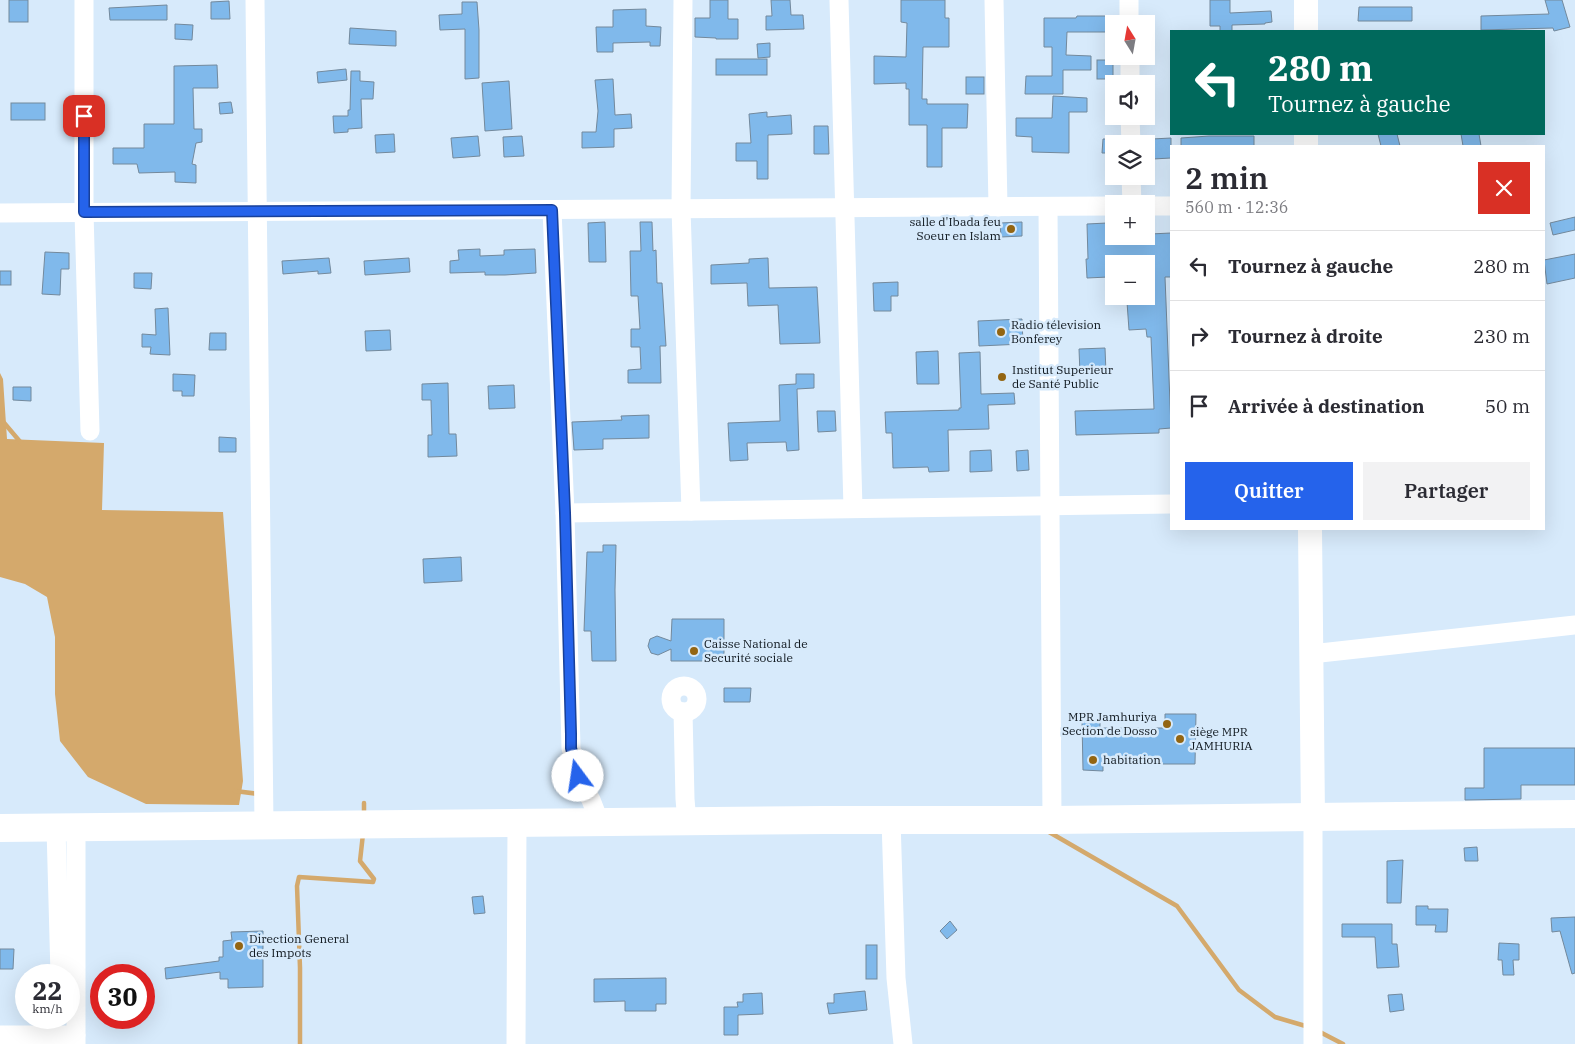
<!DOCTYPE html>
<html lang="fr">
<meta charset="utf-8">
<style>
body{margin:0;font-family:"IBM Plex Serif",serif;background:#f2f2f3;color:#2b2b33;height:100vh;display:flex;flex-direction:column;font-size:19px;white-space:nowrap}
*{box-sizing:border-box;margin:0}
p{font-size:16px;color:#7c7c81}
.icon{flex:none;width:28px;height:28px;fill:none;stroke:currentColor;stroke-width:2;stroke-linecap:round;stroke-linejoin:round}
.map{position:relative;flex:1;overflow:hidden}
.side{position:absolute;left:1170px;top:145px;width:375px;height:385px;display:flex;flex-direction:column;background:#fff;border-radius:0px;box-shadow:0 5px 20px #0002}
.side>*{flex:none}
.banner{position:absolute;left:1170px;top:30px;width:375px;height:105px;border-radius:0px;box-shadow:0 5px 20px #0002;background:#00695c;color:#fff;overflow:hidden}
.needle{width:32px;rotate:349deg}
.controls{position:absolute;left:1105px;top:15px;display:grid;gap:10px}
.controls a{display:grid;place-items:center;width:50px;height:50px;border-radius:0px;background:#fff;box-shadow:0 5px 20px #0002;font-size:25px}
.speed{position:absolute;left:15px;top:964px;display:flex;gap:10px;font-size:25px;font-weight:700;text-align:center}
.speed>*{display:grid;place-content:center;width:65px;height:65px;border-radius:50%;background:#fff;box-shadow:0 5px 20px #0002;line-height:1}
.speed small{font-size:12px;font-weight:400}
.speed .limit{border:8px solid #d22;background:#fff;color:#111}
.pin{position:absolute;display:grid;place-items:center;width:42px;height:42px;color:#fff;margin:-21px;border-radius:10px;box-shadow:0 2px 8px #0006}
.me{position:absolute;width:55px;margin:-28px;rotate:346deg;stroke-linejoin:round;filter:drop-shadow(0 0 4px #0008)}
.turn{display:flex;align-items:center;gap:18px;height:105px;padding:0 15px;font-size:22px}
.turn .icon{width:65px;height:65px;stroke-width:2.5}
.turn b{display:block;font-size:35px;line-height:42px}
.round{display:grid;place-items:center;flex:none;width:52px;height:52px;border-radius:0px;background:#f2f2f3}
.overview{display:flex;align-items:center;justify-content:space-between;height:85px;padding:0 15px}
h1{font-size:30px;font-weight:600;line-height:38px}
.button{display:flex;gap:10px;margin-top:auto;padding:10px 15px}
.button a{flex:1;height:58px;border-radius:0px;background:#2563eb;color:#fff;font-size:20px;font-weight:600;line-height:58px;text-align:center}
.button a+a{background:#f2f2f3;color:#2b2b33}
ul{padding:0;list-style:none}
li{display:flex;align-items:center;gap:15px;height:70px;padding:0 15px;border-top:1px solid #e1e1e2}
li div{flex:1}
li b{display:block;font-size:19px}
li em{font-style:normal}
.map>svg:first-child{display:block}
.water{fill:#d4a96c}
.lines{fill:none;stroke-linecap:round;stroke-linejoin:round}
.stream{stroke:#d4a96c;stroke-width:4.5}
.building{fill:#80b9eb;stroke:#73899c}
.minor{stroke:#fff;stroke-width:19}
.major{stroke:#fff;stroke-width:24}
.highway{stroke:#fff;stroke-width:28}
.route-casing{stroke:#184099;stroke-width:12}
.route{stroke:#2563eb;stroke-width:9}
.poi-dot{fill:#936512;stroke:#d7eafb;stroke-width:2}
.labels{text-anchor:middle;stroke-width:5;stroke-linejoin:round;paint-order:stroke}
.poi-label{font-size:12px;fill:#0e161d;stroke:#d7eafb;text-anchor:start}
</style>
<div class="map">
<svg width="1575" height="1044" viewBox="0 0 1575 1044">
<rect width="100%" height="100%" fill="#d7eafb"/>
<polygon class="water" points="0,373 3,379 7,439 104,443 102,510 223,512 243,781 239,805 146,804 88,777 60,741 55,694 55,637 47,597 25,584 0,577"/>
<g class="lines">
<g class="stream">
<polyline points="0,418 22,444"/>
<polyline points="235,791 259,794"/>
<polyline points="364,817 364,803"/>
<polyline points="1049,832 1177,906 1239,990 1275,1017 1309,1027"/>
<polyline points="1318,1031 1343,1044"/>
<polyline points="300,1044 300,968 297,886 299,877 373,882 374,879 360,861 363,834"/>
</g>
</g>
<g class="building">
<rect x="9" y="0" width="19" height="22"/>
<polygon points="710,0 728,0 728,19 738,19 738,39 716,39 716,38 695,37 695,18 710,18"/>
<polygon points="771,0 790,0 791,15 803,15 804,29 766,30 766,16 772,16"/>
<polygon points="901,0 945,0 945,18 949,18 949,47 923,47 922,99 927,99 927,104 968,104 967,128 942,128 942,167 927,167 927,125 909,125 909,89 906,89 906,83 874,84 874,56 906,57 907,23 901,22"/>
<polygon points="1210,0 1230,0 1230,13 1271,11 1272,22 1265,23 1265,24 1232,25 1232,31 1220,31 1220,26 1210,26"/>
<polygon points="1545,0 1562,0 1570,27 1554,31 1553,28 1481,30 1481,16 1549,14"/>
<polygon points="229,1 230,19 211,19 211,2"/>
<polygon points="462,2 477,2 479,30 479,78 465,79 465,29 440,30 439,15 462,14"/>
<polygon points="167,5 167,20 110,20 109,8"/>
<polygon points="1359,7 1412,7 1412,21 1358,21"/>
<polygon points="646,9 646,26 661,27 660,46 650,46 650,42 613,43 613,52 597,52 596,27 613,27 613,10"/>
<polygon points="1077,16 1114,16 1114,32 1067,32 1066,55 1091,56 1091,70 1063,70 1063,94 1025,94 1026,76 1052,76 1052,47 1044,47 1044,18 1076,18"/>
<polygon points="175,24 193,25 192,40 175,39"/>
<polygon points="350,28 396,31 396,46 349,44"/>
<polygon points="770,43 770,57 758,58 757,44"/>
<rect x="716" y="59" width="51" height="16"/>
<rect x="1097" y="60" width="16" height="19"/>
<polygon points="217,65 218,88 193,88 194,129 202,129 202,142 196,143 192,164 196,165 196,183 175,182 175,172 139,173 137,164 113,164 113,148 144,148 144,124 174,124 174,66"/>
<polygon points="346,69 347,80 318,83 317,72"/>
<polygon points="351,71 360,71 360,81 374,82 373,99 361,99 362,128 348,129 348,132 334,133 333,116 348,116 348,110 350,110"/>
<rect x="966" y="77" width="18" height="17"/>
<polygon points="613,79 615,115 631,114 632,128 614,129 614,147 582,148 582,132 596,132 598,111 595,80"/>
<polygon points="509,81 512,129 485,131 482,83"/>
<polygon points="1053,96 1087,98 1087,112 1069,112 1069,153 1032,152 1032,137 1016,136 1016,118 1052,118"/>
<polygon points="231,102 233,113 220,114 219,103"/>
<rect x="11" y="103" width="34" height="17"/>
<polygon points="767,112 767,117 791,115 792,134 768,135 768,179 757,179 757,161 736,161 736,143 751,143 749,114"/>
<polygon points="814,126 828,126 829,154 814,154"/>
<polygon points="394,134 395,152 376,153 375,135"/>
<polygon points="1378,134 1397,134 1400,146 1381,146"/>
<polygon points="1461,134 1479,134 1481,146 1463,146"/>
<polygon points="478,136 480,156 453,158 451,138"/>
<polygon points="522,136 524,156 504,157 503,137"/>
<polygon points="1209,136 1254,136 1254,146 1181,146 1181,138"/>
<polygon points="1171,138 1171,158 1153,159 1152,139"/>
<polygon points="1103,139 1114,139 1114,153 1102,153"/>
<polygon points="1575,217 1575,230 1553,235 1550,223"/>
<polygon points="605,222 606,262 589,262 588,223"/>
<polygon points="640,222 652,222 653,251 656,250 657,283 662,283 666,346 660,346 661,383 628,383 628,370 641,369 640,347 631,347 631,329 640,329 638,296 631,296 630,251 641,251"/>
<polygon points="1022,222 1022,236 1001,237 1000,223"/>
<polygon points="1107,223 1107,228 1114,228 1114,236 1150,236 1150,234 1171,233 1171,277 1165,277 1171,428 1159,429 1159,433 1076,435 1075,411 1154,409 1151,337 1147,337 1146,329 1129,330 1127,302 1145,301 1146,291 1152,291 1151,264 1108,264 1108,277 1087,278 1086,259 1088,259 1087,224"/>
<polygon points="480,249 480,256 504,255 504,250 535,249 536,273 505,275 485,275 485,272 450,273 450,261 459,260 458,250"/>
<polygon points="45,252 69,253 69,269 61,269 60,295 42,294"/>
<polygon points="1575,254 1575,278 1547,284 1544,260"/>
<polygon points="329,258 331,273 318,274 318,271 283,274 282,261"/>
<polygon points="409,258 410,272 365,275 364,261"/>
<polygon points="768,258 769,288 817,287 820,343 780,344 778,305 748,306 747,283 711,284 711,265 749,263 749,259"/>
<rect x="0" y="271" width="11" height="14"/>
<polygon points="134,273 152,273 151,289 134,288"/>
<polygon points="898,282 898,296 891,296 891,311 874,311 873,283"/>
<polygon points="168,308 170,355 150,354 151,347 142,347 142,334 156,335 155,309"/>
<polygon points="1022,319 1023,344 979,346 978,321"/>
<polygon points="390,330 391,350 366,351 365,331"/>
<polygon points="210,333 226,333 226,350 209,350"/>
<polygon points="1105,348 1106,373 1080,374 1079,349"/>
<polygon points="938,351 939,384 917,384 916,352"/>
<polygon points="980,352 981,394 1014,393 1015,404 988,405 989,429 948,430 949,471 929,472 928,467 893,468 892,433 886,433 885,412 959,410 959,408 961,408 959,353"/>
<polygon points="173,374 195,375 194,396 182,396 182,391 173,391"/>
<polygon points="796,374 814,374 814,388 797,389 799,450 787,451 786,442 747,443 748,460 730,461 728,423 780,421 779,385 796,384"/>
<polygon points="448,383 449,434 456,434 457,456 428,457 428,435 432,435 431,400 422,400 422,384"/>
<polygon points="514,385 515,408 489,409 488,386"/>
<polygon points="13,387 31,387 31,401 13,400"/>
<polygon points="817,411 835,411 836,431 818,432"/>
<polygon points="649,415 649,438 603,439 603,449 574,450 572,422 622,420 621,416"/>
<polygon points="219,437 236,438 236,452 219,452"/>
<polygon points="991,450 992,471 970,472 970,451"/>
<polygon points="1028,450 1029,470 1017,471 1016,451"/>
<polygon points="603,545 616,545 615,590 616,661 592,661 591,631 584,631 587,552 603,552"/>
<polygon points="461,557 462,581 424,583 423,559"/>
<polygon points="672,619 724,619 724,661 671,661 671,649 658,655 651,653 648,646 650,639 657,636 671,641"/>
<polygon points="724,688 751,688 750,702 724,702"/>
<polygon points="1165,714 1196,714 1195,764 1103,764 1103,771 1083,770 1082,721 1100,721 1100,728 1165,728"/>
<polygon points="1484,748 1575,748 1575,785 1521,785 1521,799 1465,800 1465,788 1484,788"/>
<polygon points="1477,847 1478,861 1465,861 1464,848"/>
<polygon points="1403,860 1401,903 1387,903 1387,861"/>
<polygon points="483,896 485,913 474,914 472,897"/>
<polygon points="1416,906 1428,906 1428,909 1448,909 1447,932 1435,932 1436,925 1416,925"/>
<polygon points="1575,917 1575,973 1572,974 1560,931 1552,932 1551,918"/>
<polygon points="950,921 957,930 947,939 940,931"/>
<polygon points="1342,924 1392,924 1392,944 1397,944 1399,967 1377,968 1375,937 1342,937"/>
<polygon points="263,931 263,987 228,988 228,979 220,979 220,972 166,979 165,968 219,961 219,957 223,957 223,941 232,940 231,932"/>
<polygon points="1499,943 1519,944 1519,960 1513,960 1514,975 1503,975 1502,960 1498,960"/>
<rect x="866" y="945" width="11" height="34"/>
<polygon points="0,949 14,949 13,969 0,969"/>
<polygon points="666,978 666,1004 656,1004 656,1011 625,1011 625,1001 594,1002 594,979"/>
<polygon points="865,991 867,1010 829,1014 827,1003 834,1003 834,994"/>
<polygon points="762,993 763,1014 738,1015 738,1035 724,1035 724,1007 738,1007 737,1002 743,1002 743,994"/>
<polygon points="1402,994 1404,1010 1390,1012 1388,995"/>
</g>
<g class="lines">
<g class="minor">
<polyline points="84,0 84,212 90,431"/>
<polyline points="255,0 264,826"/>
<polyline points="683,0 681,209 691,511"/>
<polyline points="839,0 853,508"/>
<polyline points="994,0 998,207"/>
<polyline points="1129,0 1129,24"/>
<polyline points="1130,56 1130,84"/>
<polyline points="1130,116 1131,144"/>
<polyline points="1131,176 1132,204"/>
<polyline points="1146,206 1171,206"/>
<polyline points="1048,207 1052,820"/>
<polyline points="552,210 565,513 571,748 578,776 591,800 600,823"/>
<polyline points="0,213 1114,206"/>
<polyline points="565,513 1171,504"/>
<polyline points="1311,654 1575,625"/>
<circle cx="684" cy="699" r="13"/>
<polyline points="683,712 685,799 687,822"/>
<polyline points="1313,817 1313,1044"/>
<polyline points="891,820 896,978 903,1044"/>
<polyline points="56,828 60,975"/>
<polyline points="0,1035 76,1035"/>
<polyline points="76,1044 76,828"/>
<polyline points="516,1044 517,823"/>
</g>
<g class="major">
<polyline points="1306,31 1306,0"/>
<polyline points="1306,146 1306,134"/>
<polyline points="1310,529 1313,817"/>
</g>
<polyline class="highway" points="0,828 825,820 1052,820 1575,814"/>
</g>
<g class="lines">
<defs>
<polyline id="route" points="84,116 84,212 552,210 565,513 571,734 571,748 578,776"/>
</defs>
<use href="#route" class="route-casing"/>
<use href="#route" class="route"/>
</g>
<g class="poi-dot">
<circle cx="1011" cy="229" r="5"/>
<circle cx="1001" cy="332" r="5"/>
<circle cx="1002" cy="377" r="5"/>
<circle cx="694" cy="651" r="5"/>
<circle cx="1167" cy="724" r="5"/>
<circle cx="1180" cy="739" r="5"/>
<circle cx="1093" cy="760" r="5"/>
<circle cx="239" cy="946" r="5"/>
</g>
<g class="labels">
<g class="poi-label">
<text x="1001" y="226" text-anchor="end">salle d'Ibada feu<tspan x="1001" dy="14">Soeur en Islam</tspan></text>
<text x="1011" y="329">Radio télevision<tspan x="1011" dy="14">Bonferey</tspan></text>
<text x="1012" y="374">Institut Superieur<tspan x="1012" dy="14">de Santé Public</tspan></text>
<text x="704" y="648">Caisse National de<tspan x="704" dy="14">Securité sociale</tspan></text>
<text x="1157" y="721" text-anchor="end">MPR Jamhuriya<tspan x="1157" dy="14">Section de Dosso</tspan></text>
<text x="1190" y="736">siège MPR<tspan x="1190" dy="14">JAMHURIA</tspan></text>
<text x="1103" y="764">habitation</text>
<text x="249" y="943">Direction General<tspan x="249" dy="14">des Impots</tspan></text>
</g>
</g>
</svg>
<div class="controls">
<a><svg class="needle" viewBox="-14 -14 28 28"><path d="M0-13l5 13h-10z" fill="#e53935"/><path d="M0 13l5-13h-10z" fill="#7c7c81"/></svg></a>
<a><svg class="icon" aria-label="sound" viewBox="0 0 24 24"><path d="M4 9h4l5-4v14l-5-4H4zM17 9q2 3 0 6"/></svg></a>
<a><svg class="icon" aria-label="layers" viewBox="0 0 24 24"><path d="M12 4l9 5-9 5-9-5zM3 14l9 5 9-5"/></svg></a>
<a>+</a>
<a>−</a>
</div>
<div class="speed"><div>22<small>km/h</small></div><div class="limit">30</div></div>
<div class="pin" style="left:84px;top:116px;background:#d93025"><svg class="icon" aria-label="arrive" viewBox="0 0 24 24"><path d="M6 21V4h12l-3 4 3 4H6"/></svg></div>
<svg class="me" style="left:578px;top:776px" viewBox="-20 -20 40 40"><circle r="19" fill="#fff"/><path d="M0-13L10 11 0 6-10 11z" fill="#2563eb"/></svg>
<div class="banner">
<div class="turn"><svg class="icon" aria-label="left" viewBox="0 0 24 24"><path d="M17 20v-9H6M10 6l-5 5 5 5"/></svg><div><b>280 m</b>Tournez à gauche</div></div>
</div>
<section class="side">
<div class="overview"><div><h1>2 min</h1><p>560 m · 12:36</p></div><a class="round" style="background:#d93025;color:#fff"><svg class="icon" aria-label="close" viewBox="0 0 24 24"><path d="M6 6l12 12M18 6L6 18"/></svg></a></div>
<ul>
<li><svg class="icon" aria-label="left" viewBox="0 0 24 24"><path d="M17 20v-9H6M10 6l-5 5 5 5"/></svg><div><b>Tournez à gauche</b></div><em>280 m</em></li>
<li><svg class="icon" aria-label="right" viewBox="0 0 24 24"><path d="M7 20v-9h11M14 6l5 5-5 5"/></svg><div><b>Tournez à droite</b></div><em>230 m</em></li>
<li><svg class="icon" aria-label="arrive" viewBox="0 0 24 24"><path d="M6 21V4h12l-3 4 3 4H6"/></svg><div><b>Arrivée à destination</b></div><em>50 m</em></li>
</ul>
<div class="button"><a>Quitter</a><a>Partager</a></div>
</section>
</div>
